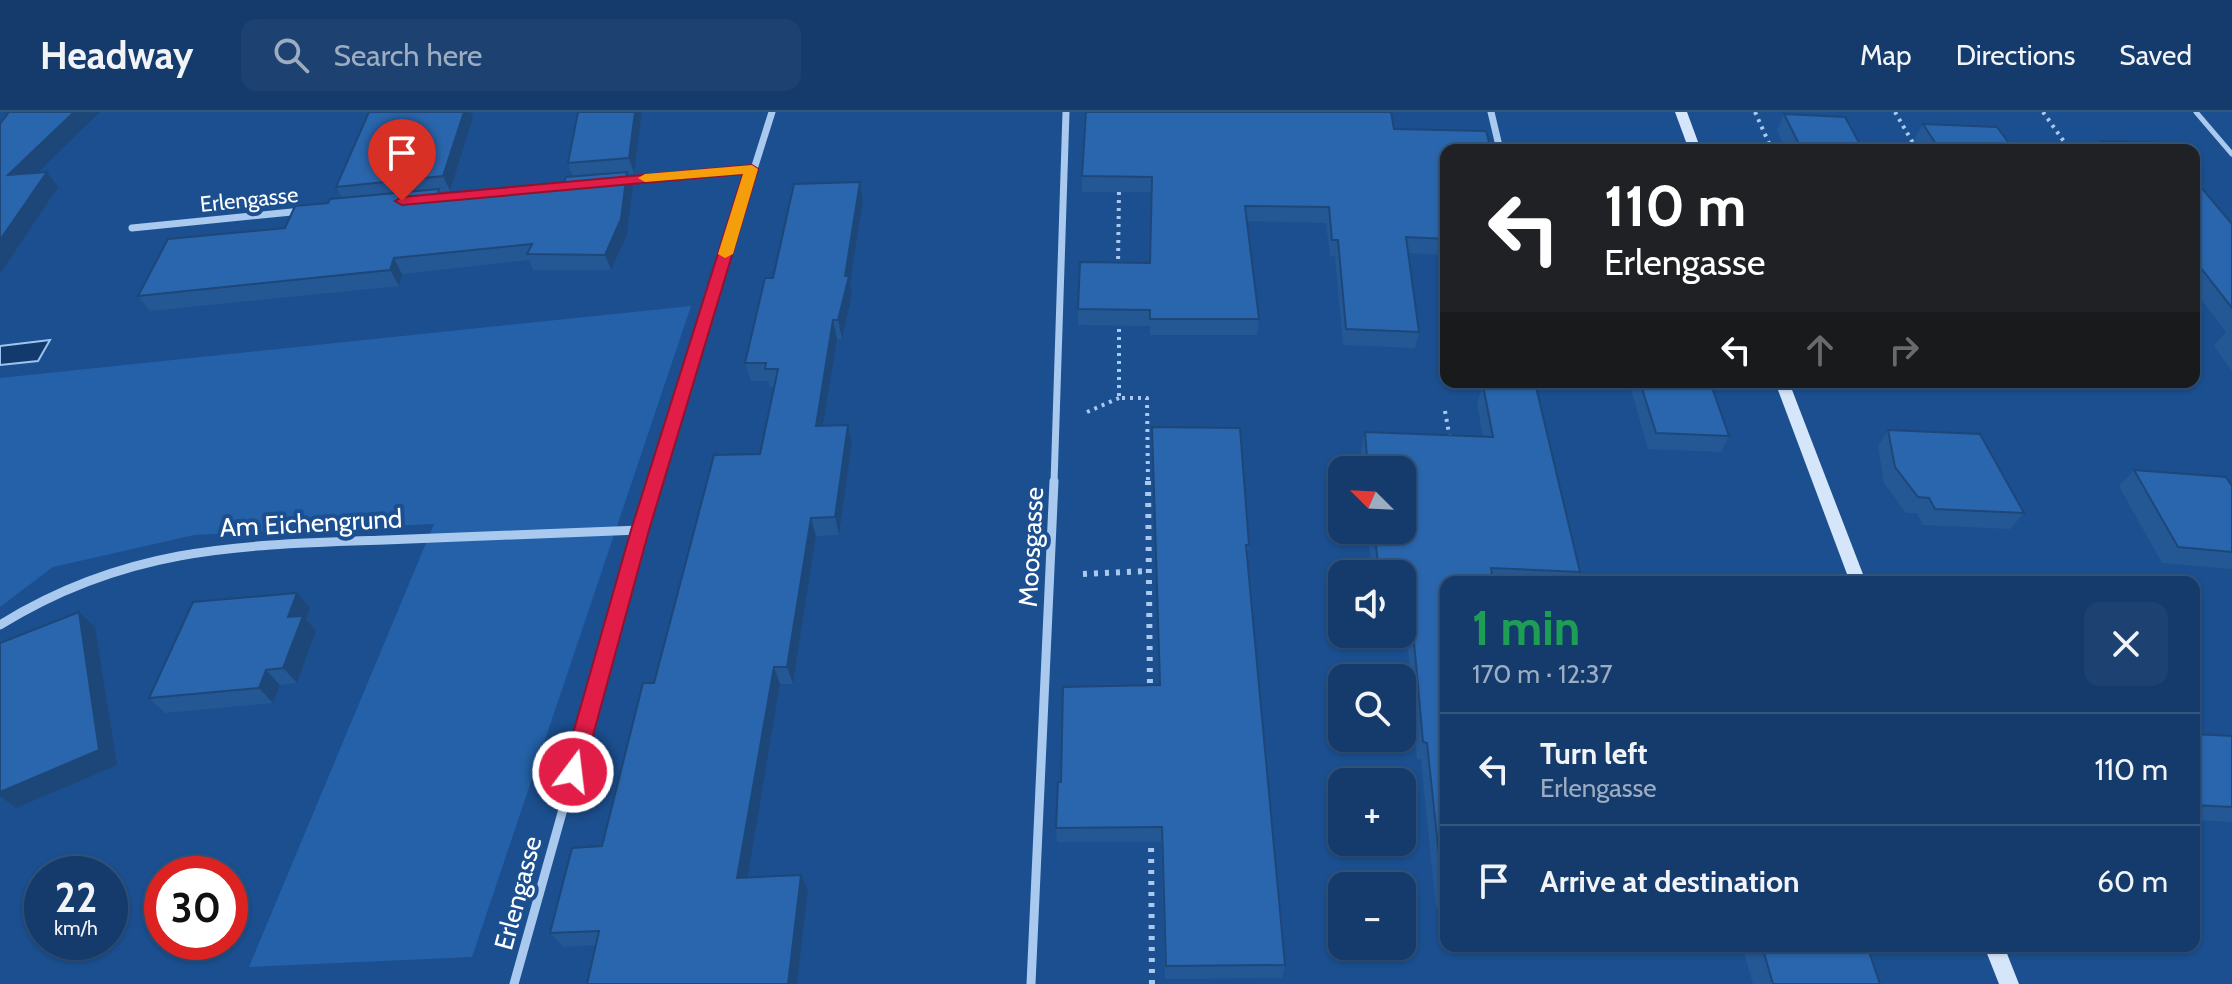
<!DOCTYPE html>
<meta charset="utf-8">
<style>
body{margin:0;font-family:Cabin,sans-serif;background:#1d4271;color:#f1f3f6;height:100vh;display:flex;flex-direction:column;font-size:30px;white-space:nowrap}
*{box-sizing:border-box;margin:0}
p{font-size:26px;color:#9dadc1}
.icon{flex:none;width:44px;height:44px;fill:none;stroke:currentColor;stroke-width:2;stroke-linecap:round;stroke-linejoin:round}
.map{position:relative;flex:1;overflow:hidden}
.panel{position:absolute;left:1440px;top:464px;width:760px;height:376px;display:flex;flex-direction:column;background:#143b6b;border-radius:16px;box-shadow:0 2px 6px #0004,0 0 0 2px #33557e}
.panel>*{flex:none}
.top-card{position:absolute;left:1440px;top:32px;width:760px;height:244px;border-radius:16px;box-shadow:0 2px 6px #0004,0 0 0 2px #33557e;background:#202124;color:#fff;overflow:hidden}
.needle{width:52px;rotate:294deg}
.tools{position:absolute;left:1328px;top:344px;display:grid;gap:16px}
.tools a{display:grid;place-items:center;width:88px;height:88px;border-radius:16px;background:#143b6b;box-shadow:0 2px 6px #0004,0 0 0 2px #33557e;font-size:40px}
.speed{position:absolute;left:24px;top:744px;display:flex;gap:16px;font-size:40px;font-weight:700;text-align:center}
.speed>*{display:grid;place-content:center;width:104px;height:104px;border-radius:50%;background:#143b6b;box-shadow:0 2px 6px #0004,0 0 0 2px #33557e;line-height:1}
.speed small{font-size:20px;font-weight:400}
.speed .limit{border:12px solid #d22;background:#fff;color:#111}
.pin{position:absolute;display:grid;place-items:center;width:68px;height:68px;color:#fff;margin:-82px -34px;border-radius:50% 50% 50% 0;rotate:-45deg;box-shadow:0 0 8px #0007}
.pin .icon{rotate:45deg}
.me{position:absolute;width:88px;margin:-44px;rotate:15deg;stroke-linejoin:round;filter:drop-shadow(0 0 6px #0008)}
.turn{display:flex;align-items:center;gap:28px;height:168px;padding:0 32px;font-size:36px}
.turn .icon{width:104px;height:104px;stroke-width:2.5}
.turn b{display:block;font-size:56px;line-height:68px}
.lanes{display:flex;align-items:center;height:76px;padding:0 32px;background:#0003;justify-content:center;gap:40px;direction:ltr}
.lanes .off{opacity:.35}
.round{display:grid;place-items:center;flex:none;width:84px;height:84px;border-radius:16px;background:#1d4271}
.overview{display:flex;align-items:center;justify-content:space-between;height:136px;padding:0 32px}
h1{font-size:48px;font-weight:800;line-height:60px;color:#1e9e55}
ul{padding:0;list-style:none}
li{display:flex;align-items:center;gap:24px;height:112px;padding:0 32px;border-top:2px solid #33557e}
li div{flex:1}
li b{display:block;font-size:30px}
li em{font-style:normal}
header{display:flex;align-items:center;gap:48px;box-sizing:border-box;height:112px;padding:0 40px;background:#143b6b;border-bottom:2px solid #33557e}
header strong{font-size:38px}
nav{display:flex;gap:44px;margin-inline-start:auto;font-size:28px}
.search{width:560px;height:72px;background:#1d4271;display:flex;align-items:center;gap:20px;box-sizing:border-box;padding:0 28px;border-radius:16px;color:#9dadc1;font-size:30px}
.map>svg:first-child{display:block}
.green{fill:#2461a8}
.water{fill:#123a6d;stroke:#9cc4f0;stroke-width:2}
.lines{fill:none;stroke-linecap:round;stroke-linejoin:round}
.path-far1{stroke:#a9c9ee;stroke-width:4;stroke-dasharray:3 5;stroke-linecap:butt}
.path{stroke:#a9c9ee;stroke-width:6;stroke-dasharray:4 7;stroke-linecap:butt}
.lane{stroke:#a9c9ee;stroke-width:5}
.street-far1{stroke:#a9c9ee;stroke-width:7}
.street{stroke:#a9c9ee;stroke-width:9}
.secondary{fill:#d6e6fa;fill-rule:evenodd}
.wall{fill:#245895}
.shaded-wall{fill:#1d4779}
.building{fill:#2a66ad;stroke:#1d4779;stroke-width:2}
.route{fill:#e11d48;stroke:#92132f;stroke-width:2}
.slow{fill:#f59e0b}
.labels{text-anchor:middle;stroke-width:8;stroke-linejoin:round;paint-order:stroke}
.far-street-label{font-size:22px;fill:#fff;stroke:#1b4f8f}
.street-label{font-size:26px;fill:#fff;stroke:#1b4f8f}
</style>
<header>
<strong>Headway</strong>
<div class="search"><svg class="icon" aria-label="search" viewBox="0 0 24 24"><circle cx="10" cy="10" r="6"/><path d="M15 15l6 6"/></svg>Search here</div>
<nav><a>Map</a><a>Directions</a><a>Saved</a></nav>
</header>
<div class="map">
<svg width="2232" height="872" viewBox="0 0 2232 872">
<rect width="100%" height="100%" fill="#1b4f8f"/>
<polygon class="green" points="691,194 472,845 249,855 434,412 194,423 53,455 0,495 0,266"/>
<polygon class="water" points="50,228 38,249 0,253 0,234"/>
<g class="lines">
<g class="path-far1">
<polyline points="1755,0 1772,38"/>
<polyline points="1895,0 1917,38"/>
<polyline points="2043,0 2070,38"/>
<polyline points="1118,155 1119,77"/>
<polyline points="1119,209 1119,286 1147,286 1148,371"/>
<polyline points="1445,299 1450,327"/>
<polyline points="1087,300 1119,286"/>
</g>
<g class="path">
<polyline points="1148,369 1150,579"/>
<polyline points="1083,462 1148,459"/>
<polyline points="1151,725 1152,872"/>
</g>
<polyline class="lane" points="2196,0 2232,42"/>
<g class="street-far1">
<polyline points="1491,0 1500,38"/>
<polyline points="622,68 752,57"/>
<polyline points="132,116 302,99"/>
<polyline points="655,371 772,0"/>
<polyline points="1054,371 1066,0"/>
</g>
<g class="street">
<path d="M 0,513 C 127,434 241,433 385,428 C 470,425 555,421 640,418"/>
<polyline points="514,872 655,369"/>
<polyline points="1031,872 1054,369"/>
</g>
<g class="secondary">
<polygon points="1675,0 1687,0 1701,38 1689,38"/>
<polygon points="1775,270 1789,270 1866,470 1850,470"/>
<polygon points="1984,834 2004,834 2019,872 1999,872"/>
</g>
</g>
<g class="wall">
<polygon points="369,0 471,0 473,6 450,79 440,80 442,83 564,71 573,65 568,51 578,0 642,0 634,62 628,62 633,75 627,123 611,158 533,158 529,148 402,162 399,174 150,199 138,184 285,116 328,91 342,86 336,75"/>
<polygon points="1784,2 1863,38 1786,38 1777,18"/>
<polygon points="1923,12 2014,38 1921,38 1914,28"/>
<polygon points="1394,17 1446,38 1446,143 1408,141 1419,220 1415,236 1343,233 1335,144 1330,144 1326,111 1247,109 1259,207 1257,223 1150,223 1150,214 1078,213 1078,197 1150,151 1152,80 1082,80 1082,64"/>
<polygon points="2101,29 2170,38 2095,38"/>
<polygon points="2194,67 2232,112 2232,259 2214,234 2226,220 2194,178"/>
<polygon points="860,70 863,88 850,172 852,183 842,227 837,227 823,314 848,313 852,331 839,423 816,424 793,572 780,572 747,766 808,778 797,872 587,872 596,833 563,835 550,821 602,734 654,571 760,342 774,275 770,275 768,269 751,269 745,251 773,166"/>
<polygon points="1629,270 1710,270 1729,324 1721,340 1648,337"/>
<polygon points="1483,273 1580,460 1575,470 1446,470 1446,795 1436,795 1421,647 1417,647 1402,462 1372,462 1368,418 1402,418 1402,358 1363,358 1361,338 1365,320 1483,325 1477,292"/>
<polygon points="1152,315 1249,433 1247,446 1285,853 1282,866 1165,867 1161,730 1057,730 1056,716 1061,670 1159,574"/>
<polygon points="1888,318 2024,401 2010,417 1923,413 1917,401 1906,401 1884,371 1878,334"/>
<polygon points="2134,358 2232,374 2232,457 2162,451 2119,374"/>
<polygon points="310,496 306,507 316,519 297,571 280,573 273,591 165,601 149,586"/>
<polygon points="2194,622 2232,624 2232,710 2194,708"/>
<polygon points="1742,834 1867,834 1880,872 1753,872"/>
</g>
<g class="shaded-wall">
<polygon points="74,0 100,0 20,78 8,63"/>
<polygon points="464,0 471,0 473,6 450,79 443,64"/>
<polygon points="635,0 642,0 634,62 629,46"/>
<polygon points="47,60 58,75 0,162 0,128"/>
<polygon points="627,60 633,75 627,123 611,158 605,143"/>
<polygon points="860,70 863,88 850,172 852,183 842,227 838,208"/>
<polygon points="394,146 402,162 399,174 390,158"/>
<polygon points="833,208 837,227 820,332 816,314"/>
<polygon points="848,313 852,331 839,423 835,405"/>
<polygon points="811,406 816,424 793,572 787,555"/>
<polygon points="297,481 310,496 306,507 316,519 297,571 283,556 288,505"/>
<polygon points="79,500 95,515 117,653 16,696 0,684 0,680"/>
<polygon points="774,555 780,572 745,781 737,766"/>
<polygon points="266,558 280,573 273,591 259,576"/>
<polygon points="801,763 808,778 797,872 788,872"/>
</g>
<g class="building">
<polygon points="9,0 74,0 8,63 47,60 0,128 0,12"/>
<polygon points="369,0 464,0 443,64 336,75"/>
<polygon points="578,0 635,0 629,46 568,51"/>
<polygon points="1086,0 1391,0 1394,17 1486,19 1491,38 1446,38 1446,127 1406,125 1419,220 1346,217 1338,128 1332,128 1329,95 1245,94 1259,207 1150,207 1150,198 1078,197 1080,150 1150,151 1152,65 1082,64"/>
<polygon points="1784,2 1845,5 1863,38 1802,38"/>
<polygon points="1923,12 1997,15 2014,38 1940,38"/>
<polygon points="2101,29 2164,31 2170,38 2109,38"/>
<polygon points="627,60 621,107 605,143 527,142 532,132 394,146 390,158 138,184 168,127 285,116 295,94 328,91 330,87 439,77 437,84 564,71 566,65"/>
<polygon points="2194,67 2232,112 2232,196 2194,147"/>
<polygon points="860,70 845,164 849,164 838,208 833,208 816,314 848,313 835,405 811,406 787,555 774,555 737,766 801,763 788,872 587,872 599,819 550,821 572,736 602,734 643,571 654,571 714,343 760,342 778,257 765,257 766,251 745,251 765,166 773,166 794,72"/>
<polygon points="1640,270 1710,270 1729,324 1656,321"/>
<polygon points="1483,273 1536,275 1580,460 1491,456 1493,470 1446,470 1446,780 1443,780 1427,631 1423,630 1407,452 1378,451 1374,418 1402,418 1402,358 1368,358 1365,320 1493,325"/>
<polygon points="1152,315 1240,316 1249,433 1246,433 1285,853 1166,854 1162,715 1056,716 1058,670 1061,670 1063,575 1160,573"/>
<polygon points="1888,318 1980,322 2024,401 1935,397 1929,386 1918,385 1895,355"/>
<polygon points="2134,358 2226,365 2232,374 2232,440 2178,435"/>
<polygon points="297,481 288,505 303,504 283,556 266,558 259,576 149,586 193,490"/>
<polygon points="79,500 99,638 0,680 0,531"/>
<polygon points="2194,622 2232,624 2232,695 2194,693"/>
<polygon points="1762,834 1867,834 1880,872 1773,872"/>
</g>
<polygon class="route" points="752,53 758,57 649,418 583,660 580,667 573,669 565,667 562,660 631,418 743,62 402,93 395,89 402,85"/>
<polygon class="slow" points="752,53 758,57 733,142 725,146 718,142 743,62 645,70 638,66 645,62"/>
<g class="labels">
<g class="far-street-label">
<text transform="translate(249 87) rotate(-6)" y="8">Erlengasse</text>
</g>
<g class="street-label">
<text transform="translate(311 411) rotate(-3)" y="9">Am Eichengrund</text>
<text transform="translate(1031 435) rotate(-87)" y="9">Moosgasse</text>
<text transform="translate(518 781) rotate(-75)" y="9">Erlengasse</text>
</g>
</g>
</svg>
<div class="tools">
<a><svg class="needle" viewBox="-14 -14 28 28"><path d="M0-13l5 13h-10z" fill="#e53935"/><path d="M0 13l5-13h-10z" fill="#9dadc1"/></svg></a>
<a><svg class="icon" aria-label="sound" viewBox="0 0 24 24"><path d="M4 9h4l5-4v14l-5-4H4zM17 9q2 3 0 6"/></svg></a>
<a><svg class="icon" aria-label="search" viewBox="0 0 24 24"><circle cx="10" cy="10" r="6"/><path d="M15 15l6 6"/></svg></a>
<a>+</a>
<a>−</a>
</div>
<div class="speed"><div>22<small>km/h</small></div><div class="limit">30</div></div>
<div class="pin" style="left:402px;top:89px;background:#d93025"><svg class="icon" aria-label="arrive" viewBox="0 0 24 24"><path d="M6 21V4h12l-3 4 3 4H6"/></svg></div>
<svg class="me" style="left:573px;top:660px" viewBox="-20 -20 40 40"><circle r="17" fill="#e11d48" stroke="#fff" stroke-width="3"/><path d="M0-11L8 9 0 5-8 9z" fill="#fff"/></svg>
<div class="top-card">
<div class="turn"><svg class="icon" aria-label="left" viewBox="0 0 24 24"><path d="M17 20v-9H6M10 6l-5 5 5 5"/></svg><div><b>110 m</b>Erlengasse</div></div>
<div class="lanes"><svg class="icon" aria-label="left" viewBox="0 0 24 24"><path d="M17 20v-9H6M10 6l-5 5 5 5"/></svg><svg class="icon off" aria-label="ahead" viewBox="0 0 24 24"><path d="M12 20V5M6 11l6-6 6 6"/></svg><svg class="icon off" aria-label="right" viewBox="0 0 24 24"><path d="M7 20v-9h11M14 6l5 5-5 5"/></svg></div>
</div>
<section class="panel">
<div class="overview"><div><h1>1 min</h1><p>170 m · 12:37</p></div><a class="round"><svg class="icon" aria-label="close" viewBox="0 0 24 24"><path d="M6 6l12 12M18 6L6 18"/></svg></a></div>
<ul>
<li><svg class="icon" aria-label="left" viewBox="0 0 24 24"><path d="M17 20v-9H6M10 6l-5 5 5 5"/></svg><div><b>Turn left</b><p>Erlengasse</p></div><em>110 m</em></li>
<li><svg class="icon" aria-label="arrive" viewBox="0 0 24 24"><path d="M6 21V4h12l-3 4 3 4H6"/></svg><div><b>Arrive at destination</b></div><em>60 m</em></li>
</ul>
</section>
</div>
